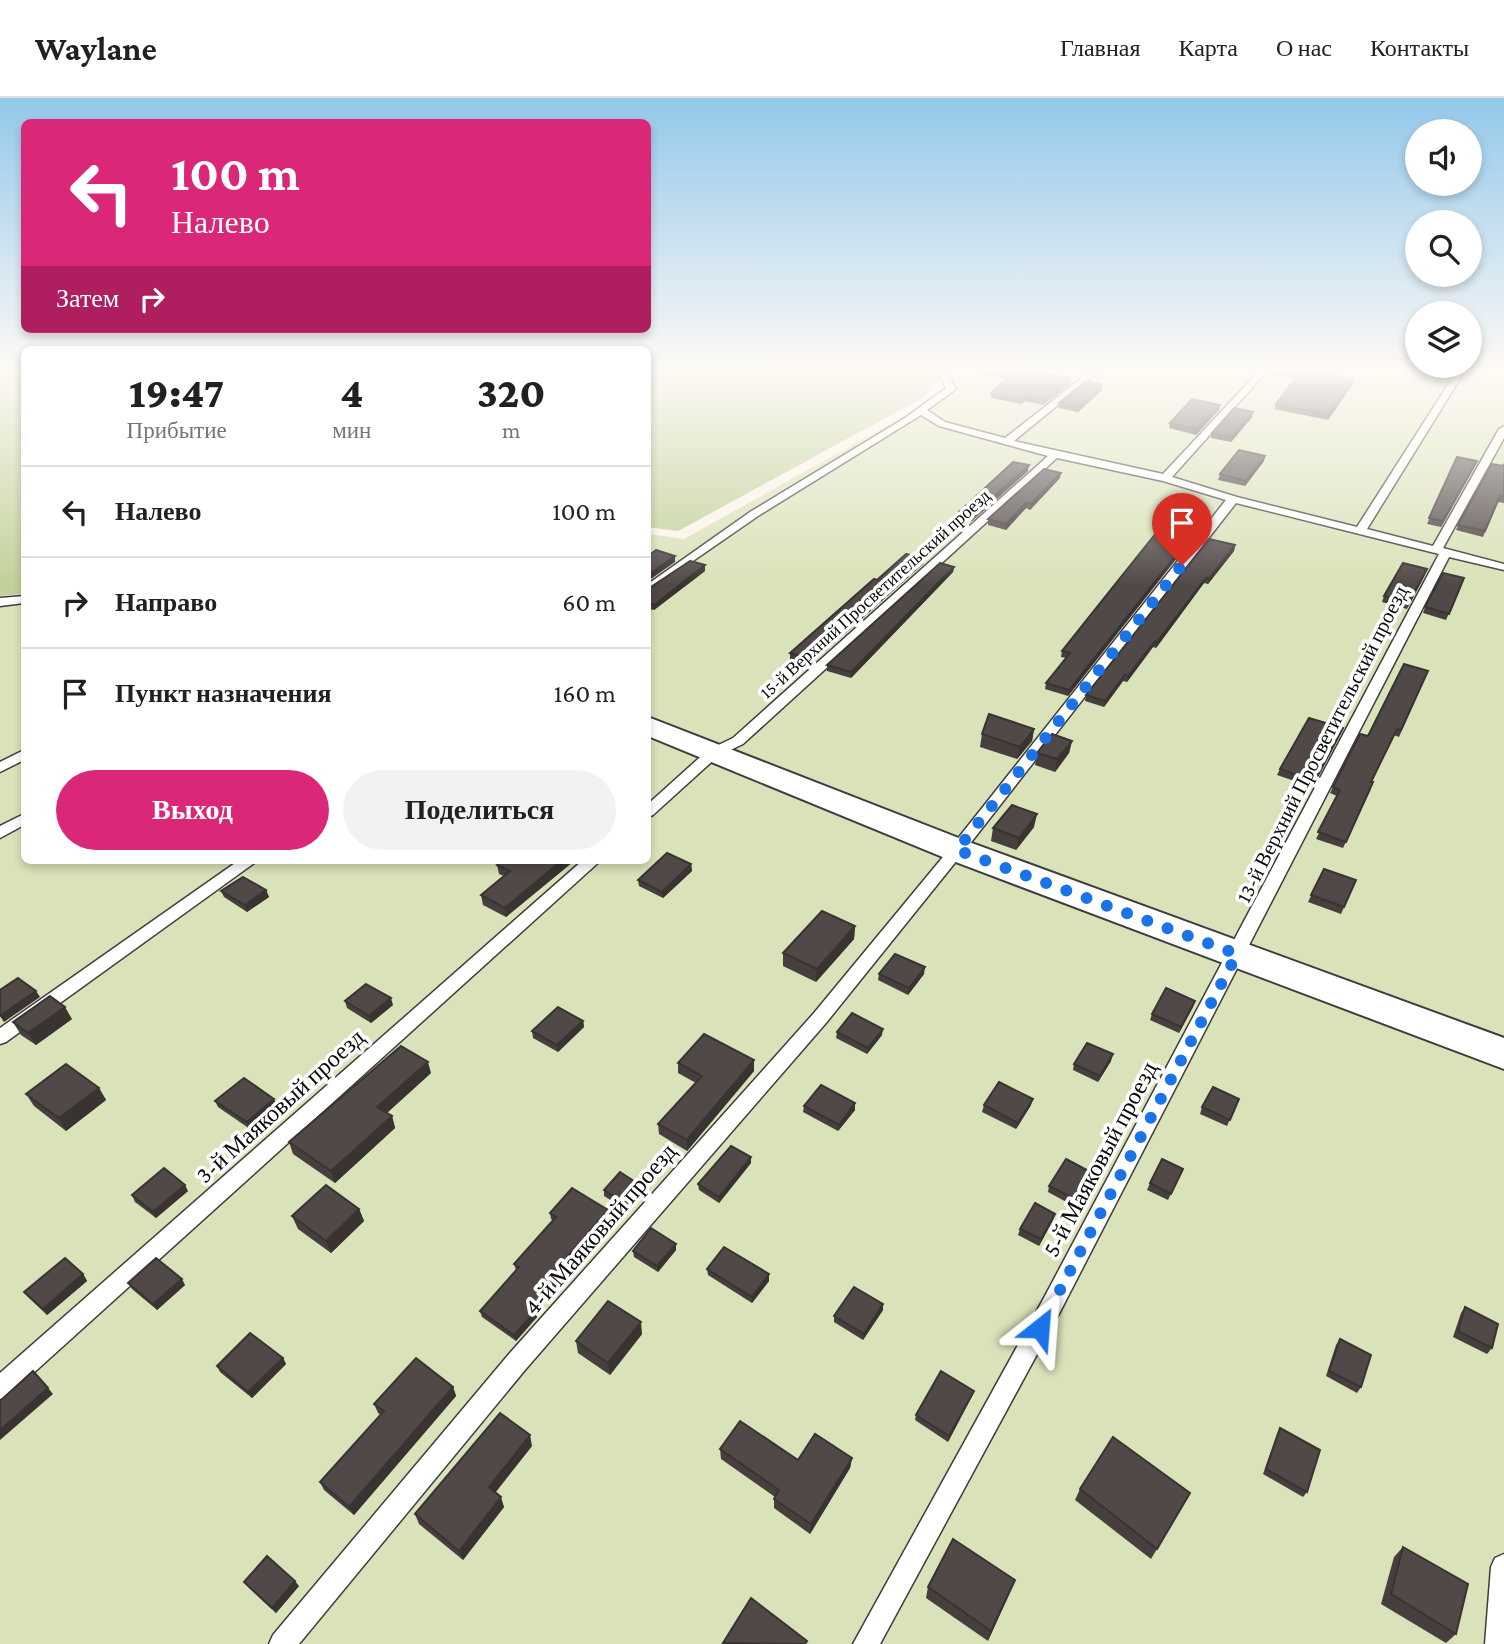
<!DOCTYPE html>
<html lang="ru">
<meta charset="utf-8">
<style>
body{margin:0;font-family:"Crimson Pro",serif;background:#f2f2f2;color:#202124;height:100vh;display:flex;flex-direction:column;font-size:26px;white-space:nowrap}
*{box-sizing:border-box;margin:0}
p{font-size:23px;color:#757577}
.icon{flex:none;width:38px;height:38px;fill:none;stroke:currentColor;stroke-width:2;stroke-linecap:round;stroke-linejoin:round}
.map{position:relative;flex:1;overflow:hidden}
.sheet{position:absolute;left:21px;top:248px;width:630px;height:518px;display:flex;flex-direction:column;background:#fff;border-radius:10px;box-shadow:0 4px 10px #0003}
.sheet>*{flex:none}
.banner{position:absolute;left:21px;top:21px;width:630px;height:214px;border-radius:10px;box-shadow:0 4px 10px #0003;background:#db2777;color:#fff;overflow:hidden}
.fabs{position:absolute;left:1405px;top:21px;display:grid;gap:14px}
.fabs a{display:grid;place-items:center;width:77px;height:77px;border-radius:50%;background:#fff;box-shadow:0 4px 10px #0003;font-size:35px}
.pin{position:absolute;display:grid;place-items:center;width:60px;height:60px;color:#fff;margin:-72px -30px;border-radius:50% 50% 50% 0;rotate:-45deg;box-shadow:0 0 7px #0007}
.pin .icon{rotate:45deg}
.me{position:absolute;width:77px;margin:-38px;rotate:28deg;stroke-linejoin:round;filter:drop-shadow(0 0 5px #0008)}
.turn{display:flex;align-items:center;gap:24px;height:147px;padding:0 35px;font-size:32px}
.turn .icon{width:91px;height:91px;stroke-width:2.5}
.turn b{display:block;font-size:49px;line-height:60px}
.then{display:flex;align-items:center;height:66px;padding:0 35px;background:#0003;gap:14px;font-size:26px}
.eta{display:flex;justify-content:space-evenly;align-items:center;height:119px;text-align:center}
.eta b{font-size:42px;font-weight:800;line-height:49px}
.button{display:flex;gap:14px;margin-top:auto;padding:14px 35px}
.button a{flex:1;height:80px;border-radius:42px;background:#db2777;color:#fff;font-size:28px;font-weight:800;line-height:80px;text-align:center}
.button a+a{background:#f2f2f2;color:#202124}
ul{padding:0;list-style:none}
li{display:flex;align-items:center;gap:21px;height:91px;padding:0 35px;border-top:2px solid #e0e0e0}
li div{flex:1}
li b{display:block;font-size:26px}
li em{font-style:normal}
header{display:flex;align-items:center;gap:42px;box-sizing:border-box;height:98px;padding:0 35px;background:#fff;border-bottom:2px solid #e0e0e0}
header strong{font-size:33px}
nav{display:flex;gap:38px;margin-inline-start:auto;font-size:24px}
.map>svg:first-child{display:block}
.green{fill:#d9e2b8}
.forest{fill:#c1d199}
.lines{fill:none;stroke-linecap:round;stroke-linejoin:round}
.lane-casing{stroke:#3d3d3d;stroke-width:3}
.street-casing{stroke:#3d3d3d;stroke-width:4}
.lane{fill:#fff;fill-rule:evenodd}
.street{fill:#fff;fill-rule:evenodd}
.wall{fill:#463f3e}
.shaded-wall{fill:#393332}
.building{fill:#514948;stroke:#393332;stroke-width:2}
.route{stroke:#1a73e8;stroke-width:12;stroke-dasharray:0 21.6}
.labels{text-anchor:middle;stroke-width:7;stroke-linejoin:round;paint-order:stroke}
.far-street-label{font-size:18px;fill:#0a0a0a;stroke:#fff}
.street-label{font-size:21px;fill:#0a0a0a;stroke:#fff}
.near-street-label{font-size:24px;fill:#0a0a0a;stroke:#fff}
</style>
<header>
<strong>Waylane</strong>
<nav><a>Главная</a><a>Карта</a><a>О нас</a><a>Контакты</a></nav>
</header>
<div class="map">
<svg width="1504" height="1546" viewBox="0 0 1504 1546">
<rect width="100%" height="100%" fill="#fdf4ea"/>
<polygon class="green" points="958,271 1504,271 1504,1546 0,1546 0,504 24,502 24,763 648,763 648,436 684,441 935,301"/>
<g class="forest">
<polygon points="0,271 24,271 24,496 0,498"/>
<polygon points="648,271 947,271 924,299 678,433 648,429"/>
</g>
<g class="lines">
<defs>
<g id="lane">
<polygon points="936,271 944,271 956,291 927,312 945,324 1005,340 1093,271 1102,271 1014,343 1163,376 1261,271 1269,271 1172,379 1237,399 1357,429 1458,271 1466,271 1367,431 1433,448 1499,331 1504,328 1504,340 1443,450 1504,466 1504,472 1449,459 1061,1212 880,1546 853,1546 1045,1198 1439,456 1236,405 962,756 826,925 525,1272 299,1546 269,1546 273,1537 509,1256 814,915 952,748 1226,402 1163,383 1057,360 743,646 718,658 653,717 648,719 648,706 708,652 733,640 1048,358 939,328 921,317 758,418 648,494 648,486 750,414 905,320 946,290"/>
<polygon points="24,498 24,505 0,508 0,500"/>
<polygon points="24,652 24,662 0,674 0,664"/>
<polygon points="24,716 24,727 0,740 0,728"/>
<polygon points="238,763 257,763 6,944 0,946 0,930"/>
<polygon points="582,763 600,763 8,1298 0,1301 0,1275"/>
<polygon points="1504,1456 1504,1546 1485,1546 1491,1469 1495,1460"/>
</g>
<polygon id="street" points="648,619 969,744 1504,940 1504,971 945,760 648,638"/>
</defs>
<use href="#lane" class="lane-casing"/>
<use href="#street" class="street-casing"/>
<use href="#lane" class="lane"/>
<use href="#street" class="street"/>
</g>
<g class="wall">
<polygon points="977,271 1037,271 1035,273 1071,285 1043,307 1025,303 1021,306 991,300 991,295 1007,281 976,275"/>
<polygon points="1240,271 1258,271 1255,273"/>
<polygon points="1270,271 1331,277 1354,281 1353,286 1328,322 1274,311 1276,306 1295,281 1268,276"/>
<polygon points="1102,287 1102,292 1078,314 1059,310 1059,305"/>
<polygon points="1220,307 1219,312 1196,337 1169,330 1170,325"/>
<polygon points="1252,319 1231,344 1211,340 1212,335"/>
<polygon points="1457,359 1477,363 1441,429 1427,426"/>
<polygon points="1264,363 1245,388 1218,382 1220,376"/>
<polygon points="1504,366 1504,405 1498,404 1483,439 1456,432 1458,427"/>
<polygon points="1028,373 972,423 959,419 959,414"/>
<polygon points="1060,380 1030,412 1026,410 1006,432 988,427 988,421"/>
<polygon points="1191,442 1068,598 1045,591 1046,585 1066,560 1061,559 1062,553"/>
<polygon points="1235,447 1234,453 1208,486 1204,485 1156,550 1153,549 1127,584 1123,583 1104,609 1085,603 1086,597"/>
<polygon points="924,460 923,466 810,567 790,561 790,555 877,482"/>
<polygon points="705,467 705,473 654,512 648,511 648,491"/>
<polygon points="954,469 953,474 851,580 827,573 827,567"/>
<polygon points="1425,477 1407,511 1382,504 1384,498"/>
<polygon points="1464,480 1446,522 1423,515 1425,509"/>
<polygon points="1428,573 1399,639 1394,637 1371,684 1371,691 1343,750 1316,741 1337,698 1330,695 1333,689 1368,638"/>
<polygon points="1034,631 1032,643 1017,661 980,649 982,636"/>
<polygon points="1340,636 1312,689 1277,677 1280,671"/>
<polygon points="1072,643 1069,655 1055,674 1035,667 1037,655"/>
<polygon points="1034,729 1016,752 991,743 993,730"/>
<polygon points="574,763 506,819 483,807 481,797 504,778 499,776 497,767"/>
<polygon points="691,766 692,773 663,800 639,788 638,782"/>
<polygon points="1324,771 1356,782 1341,816 1308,804"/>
<polygon points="266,792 269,799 247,814 224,799 221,793"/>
<polygon points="855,828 854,841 816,884 783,868 783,855"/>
<polygon points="879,876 924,876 908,897 878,882"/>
<polygon points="345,903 393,907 371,925 347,910"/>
<polygon points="1195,903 1193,909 1179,935 1150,922 1152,916"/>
<polygon points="72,921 36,947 21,937 13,924"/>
<polygon points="583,923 584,929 558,954 533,940 532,933"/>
<polygon points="837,934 882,937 867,956 836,940"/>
<polygon points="1111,963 1098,984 1073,972 1074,966"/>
<polygon points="678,965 754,973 687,1053 659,1036 658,1026 696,985 678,975"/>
<polygon points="431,975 387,1015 392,1018 395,1030 335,1085 293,1056 289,1044"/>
<polygon points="99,990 106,1002 66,1033 34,1008 26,996"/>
<polygon points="1239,1001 1227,1028 1200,1016 1202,1009"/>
<polygon points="215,1003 277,1007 250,1031 218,1009"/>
<polygon points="855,1005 855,1012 838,1033 803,1014 804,1008"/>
<polygon points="984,1007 1031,1007 1016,1031 982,1014"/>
<polygon points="751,1065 719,1105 699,1092 698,1086"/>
<polygon points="1183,1071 1168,1102 1147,1092 1150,1085"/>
<polygon points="1098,1078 1096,1084 1081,1112 1048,1094 1049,1088"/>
<polygon points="643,1089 644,1095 628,1113 604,1098 604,1092"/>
<polygon points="188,1093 156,1120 135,1104 132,1097"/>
<polygon points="359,1111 364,1123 331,1155 298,1131 292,1118"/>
<polygon points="608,1112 609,1118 571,1162 574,1170 536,1214 537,1219 516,1243 482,1219 480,1213 516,1172 514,1166 553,1122 551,1121 550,1115"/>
<polygon points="1055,1116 1053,1122 1039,1148 1018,1137 1020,1131"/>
<polygon points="676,1146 676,1152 658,1174 634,1159 633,1153"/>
<polygon points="707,1171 769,1183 752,1205 708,1177"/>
<polygon points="83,1176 87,1183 47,1217 29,1200 24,1194"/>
<polygon points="128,1185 185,1187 157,1212 132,1191"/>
<polygon points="883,1206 883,1212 863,1242 834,1224 834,1218"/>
<polygon points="1465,1209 1492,1250 1487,1256 1453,1239 1461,1215"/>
<polygon points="642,1236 610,1277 578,1255 576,1243"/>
<polygon points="1340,1241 1361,1289 1357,1295 1326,1278 1336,1247"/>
<polygon points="283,1260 286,1266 252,1300 220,1274 217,1268"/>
<polygon points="453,1289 456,1298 354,1417 324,1392 320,1384 381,1317 378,1315 374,1306"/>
<polygon points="972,1298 948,1344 915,1322 916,1317"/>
<polygon points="1280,1330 1307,1394 1303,1399 1263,1376 1277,1336"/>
<polygon points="532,1348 495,1394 504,1409 463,1462 419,1426 415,1416"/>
<polygon points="720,1351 798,1362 852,1360 850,1370 810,1436 774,1410 774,1401 775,1399 721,1361"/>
<polygon points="1080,1391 1190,1395 1151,1461 1075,1402"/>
<polygon points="1403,1449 1456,1536 1446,1545 1381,1506 1394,1459"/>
<polygon points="1015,1482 988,1543 926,1500 928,1489"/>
<polygon points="244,1484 299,1488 276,1515 248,1489"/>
</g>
<g class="shaded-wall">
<polygon points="1071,280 1071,285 1043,307 1044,302"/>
<polygon points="1354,281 1353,286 1328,322 1329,317"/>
<polygon points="1102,287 1102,292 1078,314 1079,309"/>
<polygon points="1025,298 1025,303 1021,306 1021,301"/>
<polygon points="1220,307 1219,312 1196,337 1197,331"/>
<polygon points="1253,314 1252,319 1231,344 1232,339"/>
<polygon points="1265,358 1264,363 1245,388 1246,383"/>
<polygon points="1477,363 1475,368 1441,429 1443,423"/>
<polygon points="1029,367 1028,373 972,423 973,417"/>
<polygon points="1061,375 1060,380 1030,412 1031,406"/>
<polygon points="1026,405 1026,410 1006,432 1006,426"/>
<polygon points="1192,437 1191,442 1068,598 1069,592"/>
<polygon points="1235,447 1234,453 1208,486 1209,481"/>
<polygon points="675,458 675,464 648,483 648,477"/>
<polygon points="924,460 923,466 810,567 810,561"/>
<polygon points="705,467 705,473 654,512 654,507"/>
<polygon points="954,469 953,474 851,580 851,574"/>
<polygon points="1206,480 1204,485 1156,550 1157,544"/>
<polygon points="1155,543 1153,549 1127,584 1128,578"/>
<polygon points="1125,577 1123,583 1104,609 1105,603"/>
<polygon points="1034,631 1032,643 1017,661 1020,649"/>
<polygon points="1072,643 1069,655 1055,674 1057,661"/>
<polygon points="1037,716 1034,729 1016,752 1019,740"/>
<polygon points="561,763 574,763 506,819 505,810"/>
<polygon points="691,766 692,773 663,800 662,794"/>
<polygon points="266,792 269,799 247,814 245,807"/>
<polygon points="855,828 854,841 816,884 817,871"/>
<polygon points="925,869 924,876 908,897 909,890"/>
<polygon points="36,893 40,899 4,924 0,918"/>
<polygon points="391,900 393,907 371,925 369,918"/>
<polygon points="1195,903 1193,909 1179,935 1181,929"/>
<polygon points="65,909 72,921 36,947 28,935"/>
<polygon points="583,923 584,929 558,954 557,947"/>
<polygon points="883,931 882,937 867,956 868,950"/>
<polygon points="1113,956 1111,963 1098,984 1100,978"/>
<polygon points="754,962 754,973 687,1053 687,1042"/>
<polygon points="428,964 431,975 381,1020 377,1009"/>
<polygon points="99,990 106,1002 66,1033 59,1020"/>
<polygon points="274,1001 277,1007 250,1031 247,1024"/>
<polygon points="1033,1001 1031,1007 1016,1031 1018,1025"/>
<polygon points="855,1005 855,1012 838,1033 839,1027"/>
<polygon points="392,1018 395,1030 335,1085 331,1073"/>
<polygon points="751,1059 751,1065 719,1105 719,1099"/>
<polygon points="1098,1078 1096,1084 1081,1112 1083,1105"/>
<polygon points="185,1087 188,1093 156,1120 153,1114"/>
<polygon points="643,1089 644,1095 628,1113 627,1107"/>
<polygon points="359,1111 364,1123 331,1155 326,1143"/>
<polygon points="608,1112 609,1118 568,1166 567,1159"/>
<polygon points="1055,1116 1053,1122 1039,1148 1041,1141"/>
<polygon points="676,1146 676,1152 658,1174 657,1168"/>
<polygon points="573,1163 574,1170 536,1214 537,1219 516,1243 514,1237 533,1211"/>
<polygon points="83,1176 87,1183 47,1217 43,1211"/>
<polygon points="769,1176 769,1183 752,1205 752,1199"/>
<polygon points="182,1181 185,1187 157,1212 153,1206"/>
<polygon points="883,1206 883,1212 863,1242 864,1236"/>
<polygon points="641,1224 642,1236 610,1277 608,1265"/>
<polygon points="283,1260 286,1266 252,1300 248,1294"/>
<polygon points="453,1289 456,1298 354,1417 349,1409"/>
<polygon points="48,1290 53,1296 0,1342 0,1332"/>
<polygon points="974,1293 972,1298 948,1344 949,1338"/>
<polygon points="530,1337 532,1348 492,1399 489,1389"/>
<polygon points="852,1360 850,1370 810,1436 811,1426"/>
<polygon points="501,1399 504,1409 463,1462 459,1453"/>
<polygon points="1015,1482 1011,1492 988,1543 991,1533"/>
<polygon points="295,1483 299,1488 276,1515 272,1510"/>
</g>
<g class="building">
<polygon points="980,271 1032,271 1030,272 1071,280 1044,302 1025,298 1021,301 991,295 1012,277"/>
<polygon points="1269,271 1334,271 1330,276 1354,281 1329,317 1276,306 1298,277"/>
<polygon points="1086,283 1102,287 1079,309 1059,305"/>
<polygon points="1192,301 1220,307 1197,331 1170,325"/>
<polygon points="1234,310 1253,314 1232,339 1212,335"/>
<polygon points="1239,352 1265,358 1246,383 1220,376"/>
<polygon points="1457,359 1477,363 1443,423 1429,420"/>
<polygon points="1013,364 1029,367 973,417 959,414"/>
<polygon points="1492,366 1503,368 1504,366 1504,399 1500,398 1485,433 1458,427"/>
<polygon points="1044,371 1061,375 1031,406 1026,405 1006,426 988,421"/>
<polygon points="1161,429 1192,437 1069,592 1046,585 1070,555 1062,553"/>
<polygon points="1209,441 1235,447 1209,481 1206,480 1157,544 1155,543 1128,578 1125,577 1105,603 1086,597"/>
<polygon points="656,452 675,458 648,477 648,458"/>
<polygon points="906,456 924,460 810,561 790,555 874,481 877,482"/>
<polygon points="690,463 705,467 654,507 648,505 648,491"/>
<polygon points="940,465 954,469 851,574 827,567"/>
<polygon points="1403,465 1427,471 1409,505 1384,498"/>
<polygon points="1443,475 1464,480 1449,516 1425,509"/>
<polygon points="1404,566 1428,573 1401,632 1397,631 1371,684 1373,684 1346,744 1318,734 1340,692 1333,689 1360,636 1368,638"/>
<polygon points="989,616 1034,631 1020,649 982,636"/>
<polygon points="1309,620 1343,630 1315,683 1280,671"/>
<polygon points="1052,636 1072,643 1057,661 1037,655"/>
<polygon points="1012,707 1037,716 1019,740 993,730"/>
<polygon points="667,755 691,766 662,794 638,782"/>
<polygon points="502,763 561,763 505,810 481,797 510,773 497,767"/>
<polygon points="1324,771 1356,782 1344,809 1311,797"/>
<polygon points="243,779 266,792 245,807 221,793"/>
<polygon points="822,813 855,828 817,871 783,855"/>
<polygon points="895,856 925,869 909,890 879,876"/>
<polygon points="18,880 36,893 0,918 0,892"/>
<polygon points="366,886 391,900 369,918 345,903"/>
<polygon points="1166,890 1195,903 1181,929 1152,916"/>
<polygon points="50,898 65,909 28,935 13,924"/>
<polygon points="558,909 583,923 557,947 532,933"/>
<polygon points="852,915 883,931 868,950 837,934"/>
<polygon points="704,936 754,962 687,1042 658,1026 702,978 678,965"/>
<polygon points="1087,945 1113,956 1100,978 1074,966"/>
<polygon points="401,948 428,964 377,1009 392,1018 331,1073 289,1044"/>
<polygon points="66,966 99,990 59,1020 26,996"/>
<polygon points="244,980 274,1001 247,1024 215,1003"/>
<polygon points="999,984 1033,1001 1018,1025 984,1007"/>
<polygon points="821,987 855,1005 839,1027 804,1008"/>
<polygon points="1213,989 1239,1001 1230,1022 1202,1009"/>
<polygon points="731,1048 751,1059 719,1099 698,1086"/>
<polygon points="1066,1061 1098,1078 1083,1105 1049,1088"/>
<polygon points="1162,1061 1183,1071 1171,1096 1150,1085"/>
<polygon points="164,1070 185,1087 153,1114 132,1097"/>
<polygon points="620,1074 643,1089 627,1107 604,1092"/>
<polygon points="326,1087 359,1111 326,1143 292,1118"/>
<polygon points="572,1090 608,1112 567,1159 573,1163 533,1211 536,1213 514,1237 480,1213 519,1169 514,1166 556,1119 550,1115"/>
<polygon points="1035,1105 1055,1116 1041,1141 1020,1131"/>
<polygon points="651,1130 676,1146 657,1168 633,1153"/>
<polygon points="724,1149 769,1176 752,1199 707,1171"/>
<polygon points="65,1160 83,1176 43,1211 24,1194"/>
<polygon points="156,1160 182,1181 153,1206 128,1185"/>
<polygon points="854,1189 883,1206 864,1236 834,1218"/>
<polygon points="608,1203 641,1224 608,1265 576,1243"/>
<polygon points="1465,1209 1498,1226 1492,1250 1458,1233"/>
<polygon points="250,1235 283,1260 248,1294 217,1268"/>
<polygon points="1340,1241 1371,1257 1361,1289 1329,1273"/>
<polygon points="416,1260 453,1289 349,1409 320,1384 384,1313 374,1306"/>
<polygon points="33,1273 48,1290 0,1332 0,1303"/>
<polygon points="941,1273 974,1293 949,1338 916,1317"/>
<polygon points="500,1315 530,1337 489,1389 501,1399 459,1453 415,1416"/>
<polygon points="740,1323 798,1362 815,1336 852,1360 811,1426 774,1401 779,1392 720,1351"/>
<polygon points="1280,1330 1320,1352 1307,1394 1266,1371"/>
<polygon points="1113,1339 1190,1395 1157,1451 1080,1391"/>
<polygon points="953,1441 1015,1482 991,1533 928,1489"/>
<polygon points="1403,1449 1468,1486 1456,1536 1391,1496"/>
<polygon points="267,1458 295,1483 272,1510 244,1484"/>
<polygon points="751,1500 807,1543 805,1546 723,1545"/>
</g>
<linearGradient id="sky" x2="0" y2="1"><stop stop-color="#93c8ea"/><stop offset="0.56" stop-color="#fefaf6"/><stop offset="1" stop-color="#fefaf6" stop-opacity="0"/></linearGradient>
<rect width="1504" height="487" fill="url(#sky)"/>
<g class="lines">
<polyline class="route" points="1040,1230 1237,856 957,752 1182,467"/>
</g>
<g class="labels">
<g class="far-street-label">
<text transform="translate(875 496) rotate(-42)" y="6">15-й Верхний Просветительский проезд</text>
</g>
<g class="street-label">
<text transform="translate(1322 646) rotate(-63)" y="7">13-й Верхний Просветительский проезд</text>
</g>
<g class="near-street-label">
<text transform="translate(280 1008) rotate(-42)" y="8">3-й Маяковый проезд</text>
<text transform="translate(1100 1061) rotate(-62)" y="8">5-й Маяковый проезд</text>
<text transform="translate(600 1131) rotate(-49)" y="8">4-й Маяковый проезд</text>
</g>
</g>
</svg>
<div class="fabs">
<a><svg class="icon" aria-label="sound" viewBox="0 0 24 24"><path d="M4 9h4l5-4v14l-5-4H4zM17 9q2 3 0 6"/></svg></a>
<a><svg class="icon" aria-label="search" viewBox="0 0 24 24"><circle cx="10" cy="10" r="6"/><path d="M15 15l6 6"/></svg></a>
<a><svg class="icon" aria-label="layers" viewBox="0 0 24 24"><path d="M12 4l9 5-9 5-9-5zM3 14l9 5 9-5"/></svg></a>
</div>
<div class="pin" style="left:1182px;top:467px;background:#d93025"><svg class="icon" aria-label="arrive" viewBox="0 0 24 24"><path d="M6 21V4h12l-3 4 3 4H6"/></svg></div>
<svg class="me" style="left:1040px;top:1230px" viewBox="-20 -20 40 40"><path d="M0-17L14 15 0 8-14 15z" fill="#1a73e8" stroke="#fff" stroke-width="4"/></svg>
<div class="banner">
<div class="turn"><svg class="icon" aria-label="left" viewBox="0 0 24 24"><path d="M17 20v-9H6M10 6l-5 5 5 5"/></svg><div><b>100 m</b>Налево</div></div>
<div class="then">Затем<svg class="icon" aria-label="right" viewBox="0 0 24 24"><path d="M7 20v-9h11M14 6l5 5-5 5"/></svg></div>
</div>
<section class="sheet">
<div class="eta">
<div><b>19:47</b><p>Прибытие</p></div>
<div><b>4</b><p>мин</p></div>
<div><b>320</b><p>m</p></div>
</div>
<ul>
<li><svg class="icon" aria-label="left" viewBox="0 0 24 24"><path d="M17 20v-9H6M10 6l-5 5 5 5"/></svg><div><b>Налево</b></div><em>100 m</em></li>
<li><svg class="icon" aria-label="right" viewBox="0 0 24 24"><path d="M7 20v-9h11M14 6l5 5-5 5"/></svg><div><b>Направо</b></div><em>60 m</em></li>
<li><svg class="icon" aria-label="arrive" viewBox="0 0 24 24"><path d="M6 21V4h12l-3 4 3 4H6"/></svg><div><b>Пункт назначения</b></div><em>160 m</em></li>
</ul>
<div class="button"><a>Выход</a><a>Поделиться</a></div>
</section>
</div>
